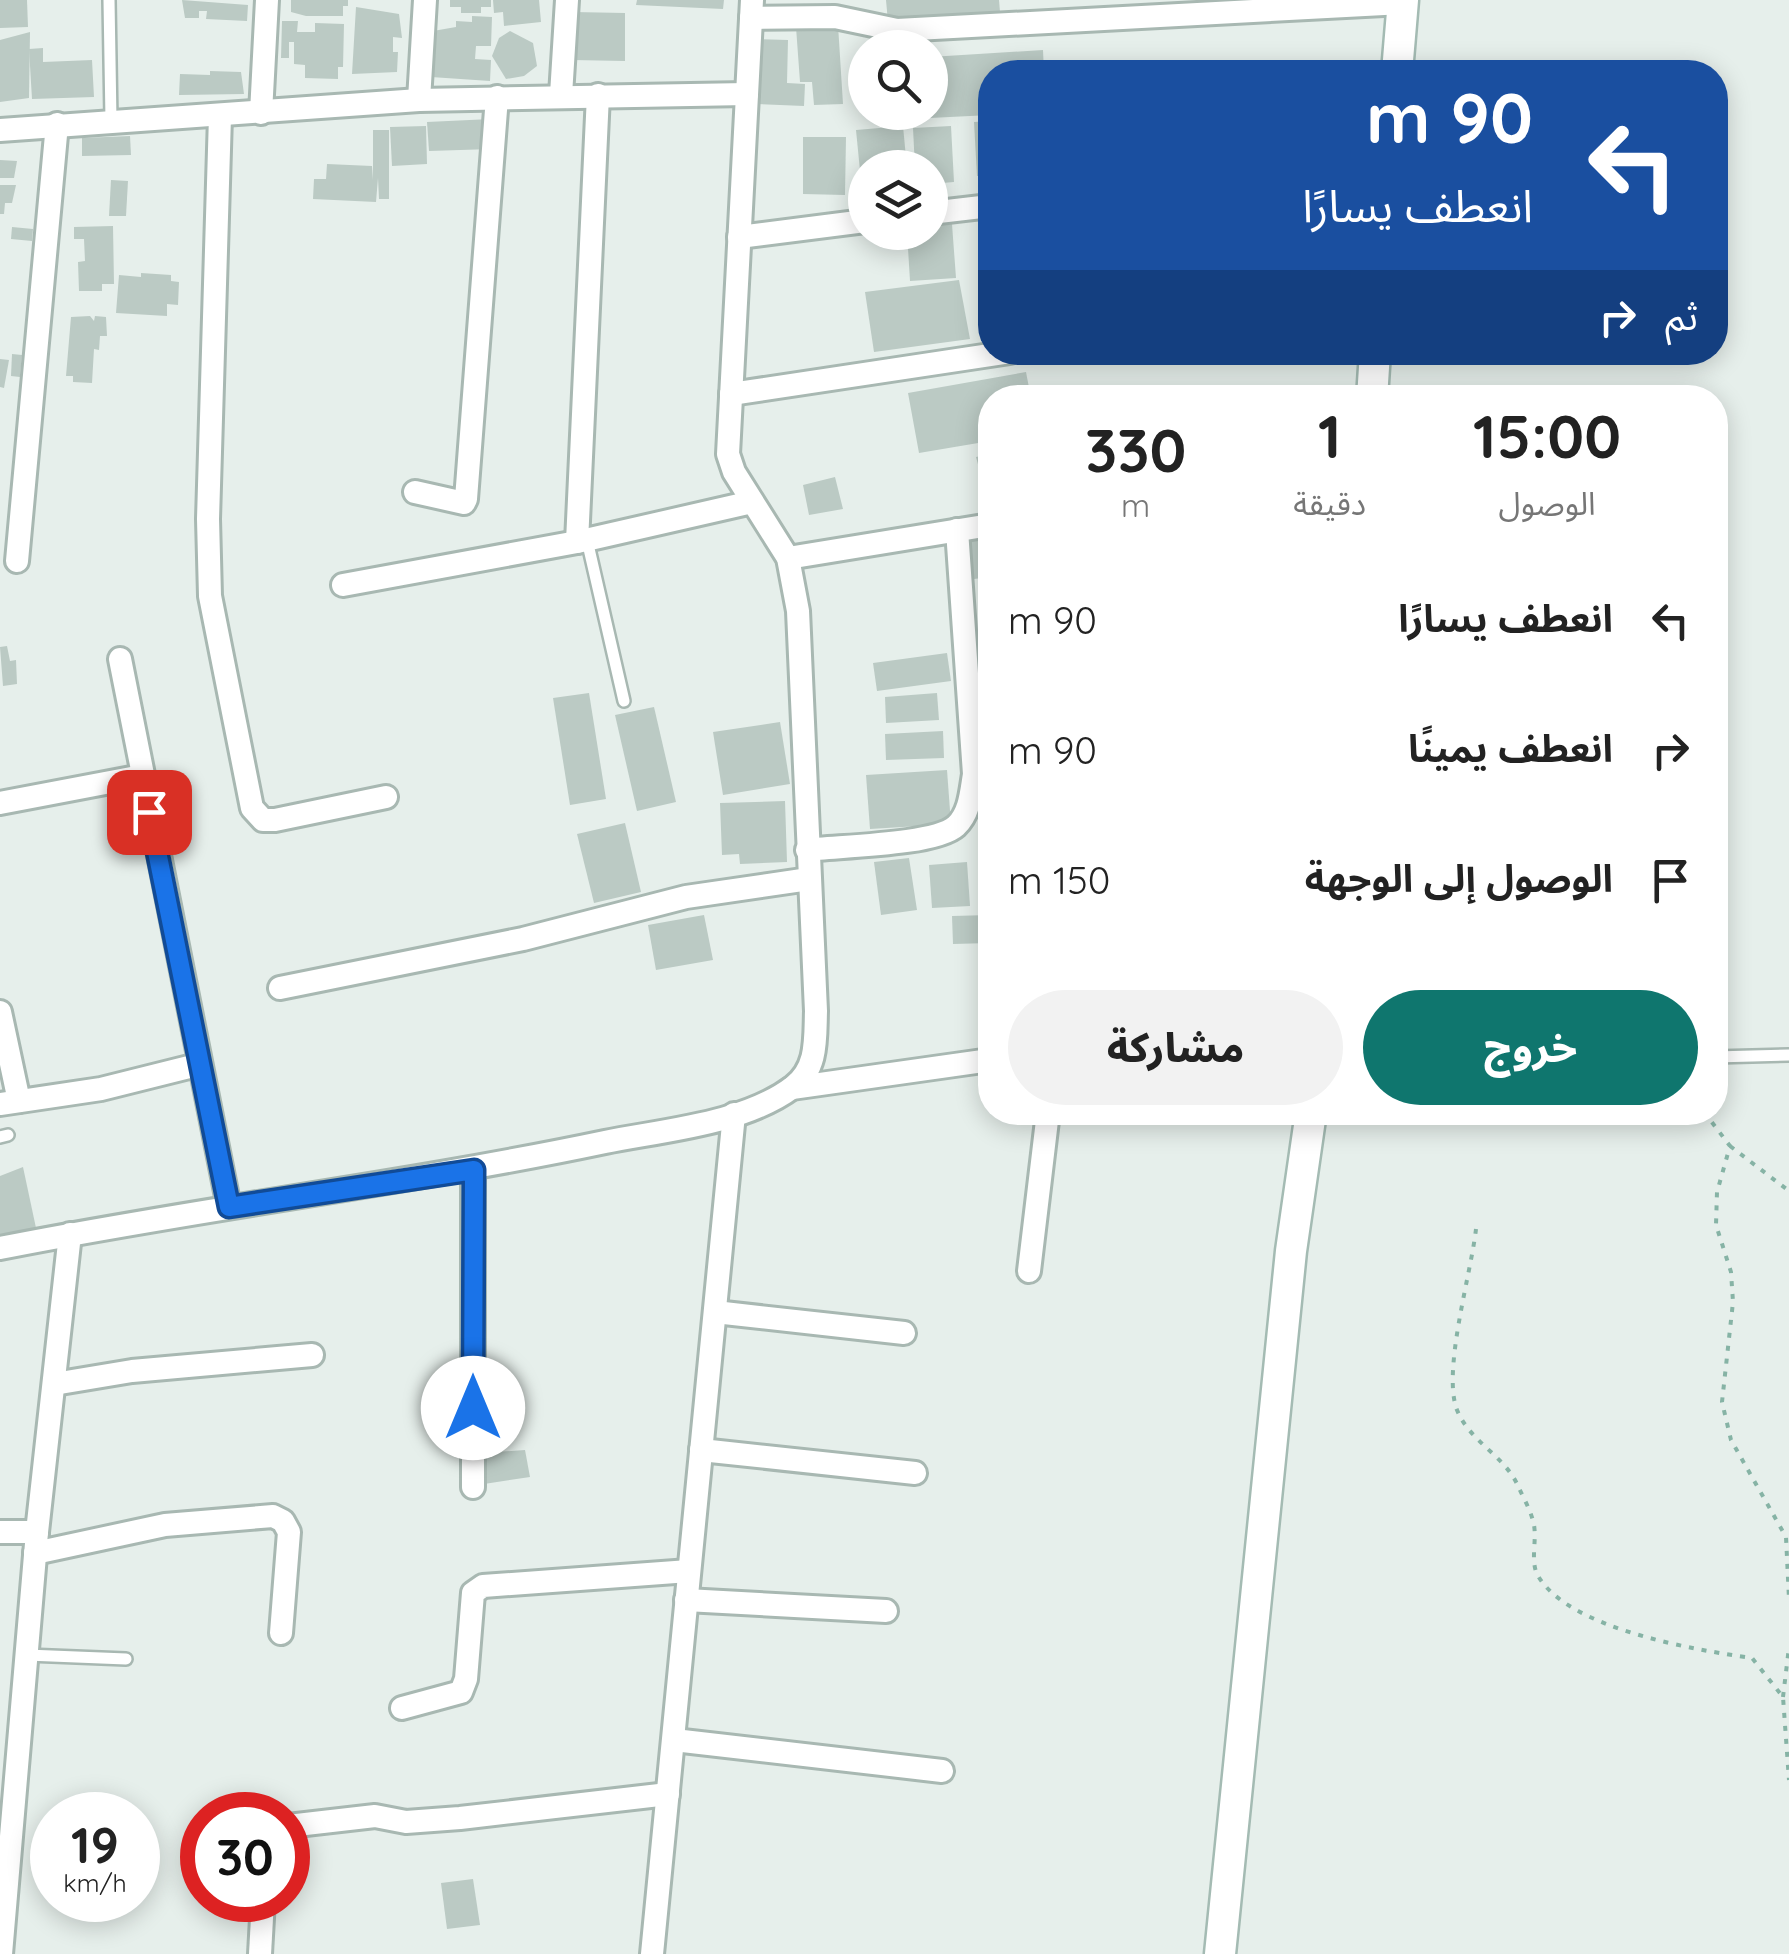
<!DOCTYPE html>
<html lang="ar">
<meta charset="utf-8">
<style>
body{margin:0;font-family:Quicksand,"Noto Sans Arabic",sans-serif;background:#f2f2f2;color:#222;direction:rtl;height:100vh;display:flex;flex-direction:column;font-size:38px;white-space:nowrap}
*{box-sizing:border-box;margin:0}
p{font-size:32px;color:#767676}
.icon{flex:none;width:55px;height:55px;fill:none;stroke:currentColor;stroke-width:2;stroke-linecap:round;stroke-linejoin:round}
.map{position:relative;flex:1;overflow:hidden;direction:ltr}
.side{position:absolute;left:978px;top:385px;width:750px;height:740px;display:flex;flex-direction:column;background:#fff;border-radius:40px;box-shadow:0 5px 25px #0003;direction:rtl}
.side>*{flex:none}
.guide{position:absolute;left:978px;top:60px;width:750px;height:305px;border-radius:40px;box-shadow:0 5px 25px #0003;direction:rtl;background:#1a4fa0;color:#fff;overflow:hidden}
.fabs{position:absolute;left:848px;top:30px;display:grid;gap:20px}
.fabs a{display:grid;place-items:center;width:100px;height:100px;border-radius:50%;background:#fff;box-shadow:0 5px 25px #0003;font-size:50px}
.speed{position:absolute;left:30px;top:1792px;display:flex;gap:20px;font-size:50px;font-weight:700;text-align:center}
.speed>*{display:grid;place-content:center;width:130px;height:130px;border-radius:50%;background:#fff;box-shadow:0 5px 25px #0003;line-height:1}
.speed small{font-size:25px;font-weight:400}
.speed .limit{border:15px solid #d22;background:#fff;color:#111}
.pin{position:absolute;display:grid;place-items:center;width:85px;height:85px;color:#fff;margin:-42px;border-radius:20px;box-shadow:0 5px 15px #0006}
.me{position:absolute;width:110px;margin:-55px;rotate:0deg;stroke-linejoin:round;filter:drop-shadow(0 0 8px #0008)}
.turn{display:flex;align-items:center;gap:35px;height:210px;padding:0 30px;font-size:45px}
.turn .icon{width:130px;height:130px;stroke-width:2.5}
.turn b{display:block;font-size:70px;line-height:85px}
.then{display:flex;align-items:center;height:95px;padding:0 30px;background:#0003;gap:20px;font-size:38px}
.eta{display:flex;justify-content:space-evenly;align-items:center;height:170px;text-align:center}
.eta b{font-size:60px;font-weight:800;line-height:70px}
.primary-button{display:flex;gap:20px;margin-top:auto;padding:20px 30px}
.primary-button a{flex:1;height:115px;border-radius:60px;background:#0f766e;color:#fff;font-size:40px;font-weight:800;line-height:115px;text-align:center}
.primary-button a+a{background:#f2f2f2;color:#222}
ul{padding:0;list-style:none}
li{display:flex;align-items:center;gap:30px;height:130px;padding:0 30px}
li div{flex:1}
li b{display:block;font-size:38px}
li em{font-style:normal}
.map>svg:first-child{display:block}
.building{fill:#bbcac4}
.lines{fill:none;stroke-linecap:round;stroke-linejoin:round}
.lane-casing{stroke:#a8b8b2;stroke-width:16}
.street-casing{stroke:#a8b8b2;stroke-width:28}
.secondary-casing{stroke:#a4bbb3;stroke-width:35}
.path{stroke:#86b3a5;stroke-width:4;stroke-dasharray:5 8;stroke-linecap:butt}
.lane{stroke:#fff;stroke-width:11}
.street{stroke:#fff;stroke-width:22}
.secondary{stroke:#fff;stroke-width:30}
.route-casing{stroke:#114b97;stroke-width:25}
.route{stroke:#1a73e8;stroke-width:18}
</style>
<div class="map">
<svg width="1789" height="1954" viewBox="0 0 1789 1954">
<rect width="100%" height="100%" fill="#e6efeb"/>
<g class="building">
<polygon points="0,0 27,0 28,27 0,28"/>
<polygon points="182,0 248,5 247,21 206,19 207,11 199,11 199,18 185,18"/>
<polygon points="291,0 348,0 348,6 343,6 343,16 306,16 291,12"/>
<polygon points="450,0 491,0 491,7 481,7 481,13 461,13 461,7 450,7"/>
<polygon points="493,0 539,0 541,22 504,26 503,12 494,13"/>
<polygon points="637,0 724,0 723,9 636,5"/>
<polygon points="886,0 999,0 1000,12 888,22"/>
<polygon points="356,7 399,14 402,38 393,37 393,52 398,52 397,72 352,74"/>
<polygon points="573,12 625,13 625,61 572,60"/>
<polygon points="472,16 492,17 491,46 476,46 475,59 491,60 490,81 431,77 433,31 456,27 456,21 472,22"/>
<polygon points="282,21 298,21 297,32 315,32 315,23 344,24 343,67 338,67 338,79 305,78 305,65 294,64 294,42 289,42 289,58 281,58"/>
<polygon points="838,25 843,104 814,105 812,82 800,82 796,27"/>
<polygon points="510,31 533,43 537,66 524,76 506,79 492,56 499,38"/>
<polygon points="30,32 29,98 0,102 0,40"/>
<polygon points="757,39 788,40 787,83 805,84 804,106 755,104"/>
<polygon points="43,48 43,62 92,60 94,97 32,99 29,49"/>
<polygon points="1043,50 1044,72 990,72 990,115 930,118 930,57"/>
<polygon points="210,71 241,72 244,94 179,95 180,74 210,75"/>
<polygon points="491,119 492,149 429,151 427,122"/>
<polygon points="990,121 990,175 977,176 974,122"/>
<polygon points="426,126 427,164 392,166 390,127"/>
<polygon points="903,126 907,168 865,168 862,191 856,130"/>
<polygon points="951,126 954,182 930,184 930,168 915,168 913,128"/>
<polygon points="373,130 389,130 389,199 379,199 378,178 376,202 313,199 314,179 326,179 327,164 372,166 373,180"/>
<polygon points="130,136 131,155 82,156 82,138"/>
<polygon points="803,137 846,137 845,195 803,194"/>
<polygon points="0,160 17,161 14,178 0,178"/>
<polygon points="111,180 128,181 126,216 109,216"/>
<polygon points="0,185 16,185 12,203 5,203 4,214 0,214"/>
<polygon points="952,224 956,278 910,281 907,232 930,232 930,225"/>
<polygon points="113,226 114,284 102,284 102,291 79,291 78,262 85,261 84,239 74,239 74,227"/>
<polygon points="12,227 33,229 32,241 11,239"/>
<polygon points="141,273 171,275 171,281 179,282 178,305 167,304 167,316 116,313 119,275 141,277"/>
<polygon points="959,280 970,339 874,352 865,292"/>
<polygon points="90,316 94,321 95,316 106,317 107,336 100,336 99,350 94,349 92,383 73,382 73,376 66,376 71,317"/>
<polygon points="12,354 22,355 20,377 11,376"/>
<polygon points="0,359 9,360 4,388 0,387"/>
<polygon points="1026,372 1031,398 990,398 990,441 919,453 908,393"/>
<polygon points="990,454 990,493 986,494 976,457"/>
<polygon points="835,477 843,509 809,515 803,485"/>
<polygon points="990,537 990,577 974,579 969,540"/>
<polygon points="7,646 10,661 16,660 17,684 3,686 0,647"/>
<polygon points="990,648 990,710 988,710 979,649"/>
<polygon points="947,653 951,681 877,691 873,663"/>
<polygon points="589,693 606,799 570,805 553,698"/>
<polygon points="937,693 939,720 886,723 885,697"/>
<polygon points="654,707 676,802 637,811 615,715"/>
<polygon points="780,722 790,784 723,795 713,732"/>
<polygon points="943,731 944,758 886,760 885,734"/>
<polygon points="947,770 951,824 870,829 866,775"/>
<polygon points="785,801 787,862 740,864 739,854 722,855 720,803"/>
<polygon points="625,823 641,892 594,903 577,834"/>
<polygon points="909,858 917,910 881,915 874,862"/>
<polygon points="967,862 970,906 932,908 929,865"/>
<polygon points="704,915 713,960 656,970 648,925"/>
<polygon points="990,915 990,943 953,944 952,916"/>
<polygon points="23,1167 36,1228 0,1235 0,1176"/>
<polygon points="525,1450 530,1477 484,1484 481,1453"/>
<polygon points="473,1879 480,1925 447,1929 441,1883"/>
<polygon points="210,1900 239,1900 239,1908 210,1909"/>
</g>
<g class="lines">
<defs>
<g id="lane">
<polyline points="109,0 111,120"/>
<polyline points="587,540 624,701"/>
<polyline points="1715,1057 1789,1055"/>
<polyline points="0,1137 8,1135"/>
<polyline points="27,1655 126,1659"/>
</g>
<g id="street">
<polyline points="751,18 835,17 897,30 1403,3"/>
<polyline points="561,95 567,0"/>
<polyline points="419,100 425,0"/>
<polyline points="261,113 267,0"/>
<polyline points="220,116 208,519 210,596 252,808 263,820 275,820 386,797"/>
<polyline points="0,130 419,100 747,94"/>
<polyline points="930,213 990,206"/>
<polyline points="739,237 865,221"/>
<polyline points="731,394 1010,352"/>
<polyline points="415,492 464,503 466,499 497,97"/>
<polyline points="577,542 598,95"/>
<polyline points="788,558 990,525"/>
<polyline points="17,561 57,124"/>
<polyline points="343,585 577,542 752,502"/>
<polyline points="120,659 229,1207"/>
<polyline points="0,803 142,776"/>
<path d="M 807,850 C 839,846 935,845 956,826 C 970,813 971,792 974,774 L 957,530"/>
<polyline points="280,988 523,939 686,897 809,879"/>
<polyline points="0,1012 19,1101"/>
<polyline points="792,1088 990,1060"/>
<polyline points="0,1104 101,1089 197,1065"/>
<path d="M 0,1248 C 201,1208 405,1184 605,1142 C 664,1130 744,1124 793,1087 C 818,1068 815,1039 816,1011 L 798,611 L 788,558 L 734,472 L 728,454 L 752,0"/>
<polyline points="1029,1271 1048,1112"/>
<polyline points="715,1312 904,1333"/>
<polyline points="54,1384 132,1371 312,1355"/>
<polyline points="701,1450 915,1473"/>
<polyline points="473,1487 473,1171"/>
<polyline points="0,1532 37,1532"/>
<polyline points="35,1553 165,1525 273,1516 283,1521 289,1532 281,1633"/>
<polyline points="686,1600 886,1611"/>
<polyline points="402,1708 461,1692 466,1679 473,1593 483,1586 689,1571"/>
<polyline points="674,1740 942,1771"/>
<polyline points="288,1826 375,1816 406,1822 460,1818 668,1794"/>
<polyline points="1,1954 37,1532 70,1234"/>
<polyline points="260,1954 263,1900"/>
<polyline points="652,1954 734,1114"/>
</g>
<g id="secondary">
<polyline points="1397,72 1403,0"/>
<polyline points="1372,398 1375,352"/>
<polyline points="1220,1954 1291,1251 1311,1112"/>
</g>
</defs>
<use href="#lane" class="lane-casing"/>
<use href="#street" class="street-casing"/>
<use href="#secondary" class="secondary-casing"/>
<g class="path">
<polyline points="1704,1112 1730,1146 1717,1192 1716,1225 1731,1272 1733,1302 1722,1402 1731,1440 1786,1537 1789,1599"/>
<polyline points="1730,1146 1789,1191"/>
<path d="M 1476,1229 C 1471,1274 1442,1371 1457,1410 C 1470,1442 1505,1456 1518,1486 C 1523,1497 1530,1509 1533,1521 C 1538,1537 1530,1559 1537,1574 C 1566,1629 1696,1650 1752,1658 L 1783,1697 L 1789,1780"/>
<polyline points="1783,1697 1789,1647"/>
</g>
<use href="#lane" class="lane"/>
<use href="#street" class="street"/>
<use href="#secondary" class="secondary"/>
</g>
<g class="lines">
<defs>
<polyline id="route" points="149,812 229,1207 474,1170 473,1408"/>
</defs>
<use href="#route" class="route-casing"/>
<use href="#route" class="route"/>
</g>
</svg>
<div class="fabs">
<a><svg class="icon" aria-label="search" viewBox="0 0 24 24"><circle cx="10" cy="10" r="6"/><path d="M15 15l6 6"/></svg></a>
<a><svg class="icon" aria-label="layers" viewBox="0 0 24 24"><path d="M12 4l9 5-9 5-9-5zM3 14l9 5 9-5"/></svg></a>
</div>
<div class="speed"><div>19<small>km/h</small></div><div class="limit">30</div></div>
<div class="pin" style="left:149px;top:812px;background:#d93025"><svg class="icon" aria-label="arrive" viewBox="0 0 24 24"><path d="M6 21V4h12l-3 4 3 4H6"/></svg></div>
<svg class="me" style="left:473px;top:1408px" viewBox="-20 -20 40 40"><circle r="19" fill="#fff"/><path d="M0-13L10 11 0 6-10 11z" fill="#1a73e8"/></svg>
<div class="guide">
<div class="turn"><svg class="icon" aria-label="left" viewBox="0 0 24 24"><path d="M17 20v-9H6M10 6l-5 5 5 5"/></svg><div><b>90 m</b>انعطف يسارًا</div></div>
<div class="then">ثم<svg class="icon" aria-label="right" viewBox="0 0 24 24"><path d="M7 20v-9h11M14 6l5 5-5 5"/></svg></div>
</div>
<section class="side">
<div class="eta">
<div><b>15:00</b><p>الوصول</p></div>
<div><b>1</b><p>دقيقة</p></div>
<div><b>330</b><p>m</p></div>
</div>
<ul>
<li><svg class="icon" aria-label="left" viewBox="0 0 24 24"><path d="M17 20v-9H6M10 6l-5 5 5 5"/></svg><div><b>انعطف يسارًا</b></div><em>90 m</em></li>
<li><svg class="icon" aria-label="right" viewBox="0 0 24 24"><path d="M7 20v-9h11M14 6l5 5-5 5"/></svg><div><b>انعطف يمينًا</b></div><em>90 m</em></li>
<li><svg class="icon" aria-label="arrive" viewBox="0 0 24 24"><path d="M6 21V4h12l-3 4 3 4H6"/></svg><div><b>الوصول إلى الوجهة</b></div><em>150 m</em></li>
</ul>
<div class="primary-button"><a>خروج</a><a>مشاركة</a></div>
</section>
</div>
